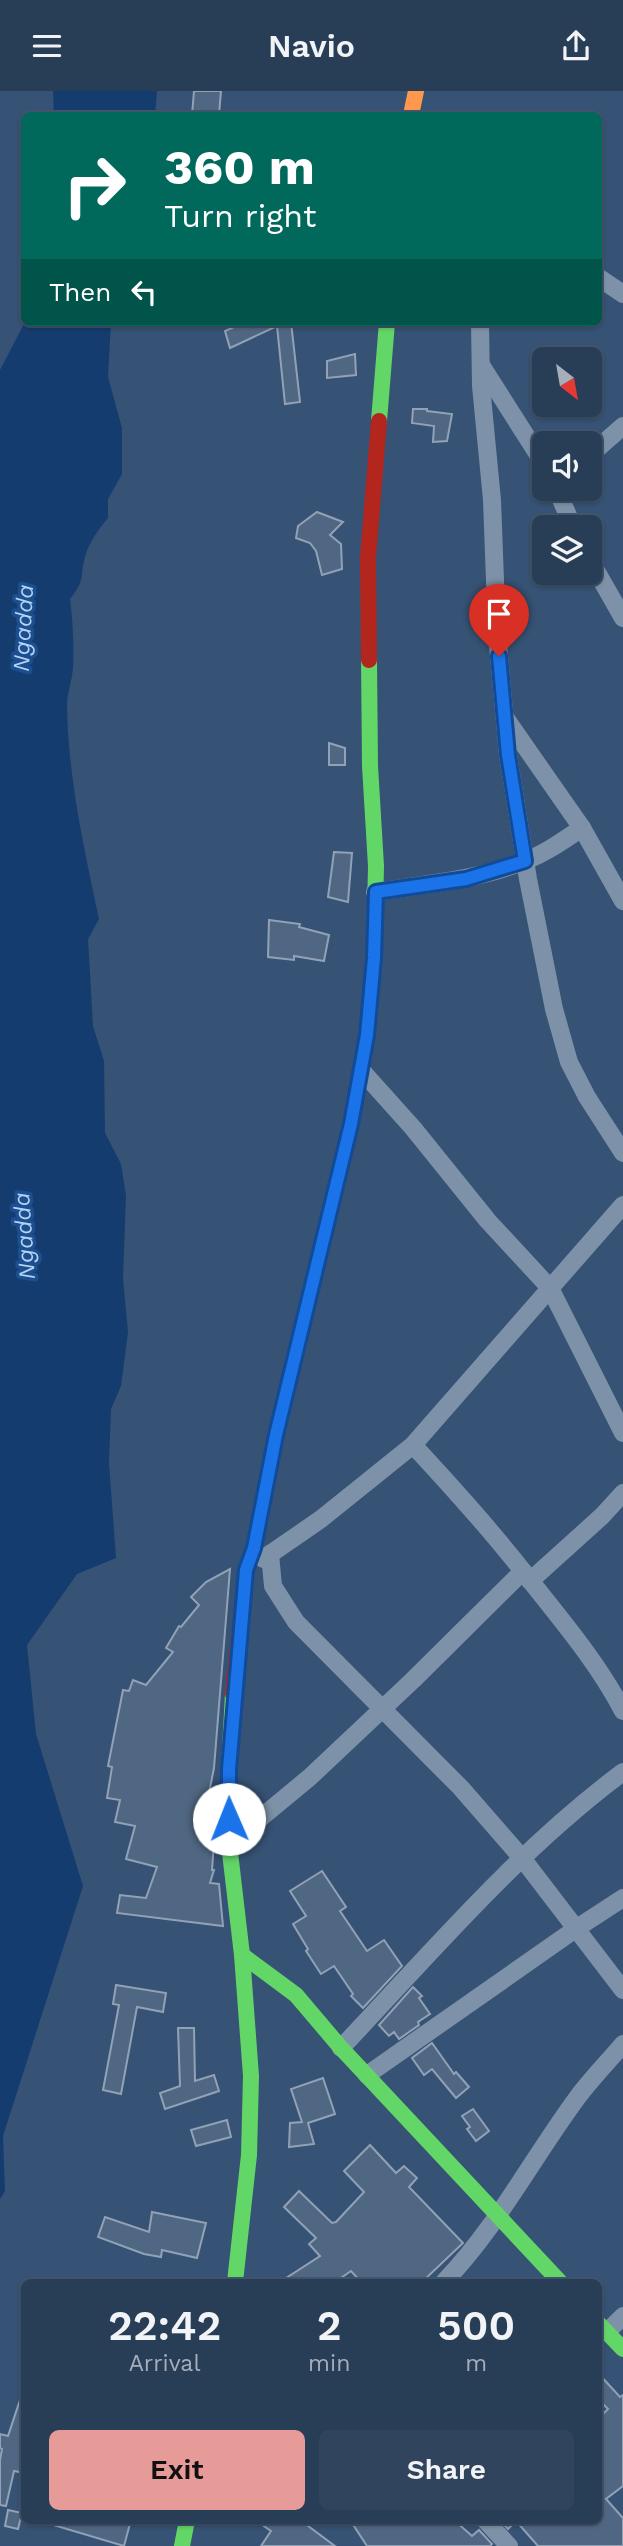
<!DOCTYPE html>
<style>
body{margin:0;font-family:"Work Sans",sans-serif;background:#30455d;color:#f1f3f6;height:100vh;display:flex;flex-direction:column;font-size:26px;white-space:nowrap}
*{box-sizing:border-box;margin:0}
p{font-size:23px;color:#a5aeba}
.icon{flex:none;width:38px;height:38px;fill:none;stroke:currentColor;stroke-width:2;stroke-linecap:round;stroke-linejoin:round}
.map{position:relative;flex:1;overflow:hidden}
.sheet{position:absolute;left:21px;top:2188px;width:581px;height:245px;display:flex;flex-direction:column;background:#283e57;border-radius:10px;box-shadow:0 2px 5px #0004,0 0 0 2px #44576d}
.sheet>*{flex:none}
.hud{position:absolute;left:21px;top:21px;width:581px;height:214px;border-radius:10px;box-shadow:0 2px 5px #0004,0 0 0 2px #44576d;background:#00695c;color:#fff;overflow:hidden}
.needle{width:46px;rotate:149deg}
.fabs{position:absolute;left:532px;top:256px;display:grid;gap:14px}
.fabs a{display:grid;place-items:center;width:70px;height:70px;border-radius:10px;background:#283e57;box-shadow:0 2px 5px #0004,0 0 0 2px #44576d;font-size:35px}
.pin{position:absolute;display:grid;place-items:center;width:60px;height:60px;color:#fff;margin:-72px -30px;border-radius:50% 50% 50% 0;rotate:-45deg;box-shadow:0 0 7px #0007}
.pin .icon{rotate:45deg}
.me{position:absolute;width:77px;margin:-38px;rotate:359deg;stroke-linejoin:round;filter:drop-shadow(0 0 5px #0008)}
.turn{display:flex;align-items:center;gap:24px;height:147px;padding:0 28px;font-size:32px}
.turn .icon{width:91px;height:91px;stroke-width:2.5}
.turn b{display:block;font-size:49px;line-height:60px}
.then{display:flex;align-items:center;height:66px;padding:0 28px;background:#0003;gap:14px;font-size:26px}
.eta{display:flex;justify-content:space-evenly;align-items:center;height:119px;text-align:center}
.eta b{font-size:42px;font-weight:600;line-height:49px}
.cta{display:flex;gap:14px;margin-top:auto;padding:14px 28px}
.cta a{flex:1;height:80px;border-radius:10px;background:#e69b98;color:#111;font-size:28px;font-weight:600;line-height:80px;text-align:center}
.cta a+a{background:#30455d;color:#f1f3f6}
header{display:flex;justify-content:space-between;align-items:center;height:91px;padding:0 28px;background:#283e57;font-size:32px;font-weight:600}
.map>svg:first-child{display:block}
.water{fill:#153c6e}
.building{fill:#506783;stroke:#92a2b6;stroke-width:2}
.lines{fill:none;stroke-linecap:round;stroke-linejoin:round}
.street{stroke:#7d92a8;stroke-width:18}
.fast{stroke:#63d668;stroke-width:16}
.slow{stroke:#ff974d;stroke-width:16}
.jam{stroke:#b3261e;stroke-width:16}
.route-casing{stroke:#114b97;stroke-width:18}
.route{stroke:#1a73e8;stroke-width:12}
.labels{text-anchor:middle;stroke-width:7;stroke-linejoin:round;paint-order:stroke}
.water-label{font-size:23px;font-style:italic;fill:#b5d3f5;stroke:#1b4f8f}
</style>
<header><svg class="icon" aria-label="menu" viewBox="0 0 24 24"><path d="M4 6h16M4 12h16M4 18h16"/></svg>Navio<svg class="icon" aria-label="share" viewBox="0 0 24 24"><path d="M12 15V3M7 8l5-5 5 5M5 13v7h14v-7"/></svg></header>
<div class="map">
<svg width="623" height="2455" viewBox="0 0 623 2455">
<rect width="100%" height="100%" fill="#365274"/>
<g class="water">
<polygon points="53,0 157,0 155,24 54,24"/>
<path d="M 25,231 L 111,231 L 108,286 L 122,337 L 122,383 L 108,408 L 108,427 C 98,439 89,451 85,466 C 79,488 86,488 70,508 C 73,531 74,554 73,577 C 72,590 67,602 67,615 C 68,686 84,758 99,828 L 88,848 L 93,935 L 104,970 L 105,1042 L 121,1073 L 126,1105 L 123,1188 L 128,1241 L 121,1295 L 111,1318 L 109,1372 L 116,1467 L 77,1483 L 27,1554 L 36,1643 L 83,1795 L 3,2045 L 5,2100 L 0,2108 L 0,279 Z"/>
</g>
<g class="building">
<polygon points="194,0 221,0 219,24 192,24"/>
<polygon points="245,231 291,231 300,311 285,313 277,235 230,257 225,240"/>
<polygon points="355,263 356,284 327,287 327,270"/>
<polygon points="413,318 427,318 427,320 452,323 447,350 433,351 434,335 412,332"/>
<polygon points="317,421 343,431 330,444 341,453 342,478 322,484 316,460 310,452 296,447 298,435"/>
<polygon points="329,652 345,657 345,674 329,674"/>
<polygon points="334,761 352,762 348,811 328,806"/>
<polygon points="269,829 300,833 299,836 329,844 324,870 294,865 294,869 268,866"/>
<polygon points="230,1478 214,1677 207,1712 213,1714 206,1750 214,1751 212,1779 214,1779 210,1792 219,1793 223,1835 117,1822 120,1804 146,1807 157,1776 126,1768 135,1735 115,1731 120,1709 107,1707 112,1676 108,1675 123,1599 129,1600 133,1589 146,1594 173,1561 166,1557 179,1535 181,1536 199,1514 191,1506 206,1491"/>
<polygon points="322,1780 346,1816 340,1820 367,1860 384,1849 402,1875 363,1917 351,1905 353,1903 334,1875 321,1883 306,1860 308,1858 293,1833 306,1825 290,1800"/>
<polygon points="116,1894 166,1902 163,1921 137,1916 121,2003 103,1999 119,1914 113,1913"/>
<polygon points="413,1896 422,1905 419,1907 430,1923 418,1931 419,1934 399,1948 394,1941 389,1945 379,1934"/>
<polygon points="178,1937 194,1937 195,1990 214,1984 219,2000 165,2018 160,2002 180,1995"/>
<polygon points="432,1952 454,1983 456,1981 469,1996 456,2007 432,1978 424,1984 412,1967"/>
<polygon points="323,1987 335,2023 308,2032 314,2053 289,2056 290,2032 302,2031 291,1998"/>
<polygon points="473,2018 489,2040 476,2050 467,2038 470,2036 462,2025"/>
<polygon points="227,2029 231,2046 196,2055 191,2039"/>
<polygon points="370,2054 396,2082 404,2075 417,2087 409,2096 463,2152 422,2191 361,2191 351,2180 335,2191 280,2191 320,2165 309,2153 316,2147 284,2116 299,2100 332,2132 336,2131 364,2101 344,2080"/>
<polygon points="152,2121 206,2132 197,2167 162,2159 161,2166 144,2163 98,2146 105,2126 149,2141"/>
<polygon points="598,2282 620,2306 623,2304 623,2395 606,2408 623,2427 623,2455 538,2455 516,2430 508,2438 500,2429 598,2429 598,2328 608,2318 598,2308"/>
<polygon points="22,2303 24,2304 24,2382 14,2380 6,2415 0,2414 0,2369 2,2358 0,2357 0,2343 8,2345"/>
<polygon points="8,2419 22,2422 18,2438 5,2435"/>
<polygon points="50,2429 131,2429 124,2455 50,2433"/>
<polygon points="255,2429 300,2429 335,2455 261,2455 271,2440"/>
<polygon points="350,2429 454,2429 472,2445 479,2439 492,2453 490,2455 367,2455"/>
</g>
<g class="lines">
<g class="street">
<polyline points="598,186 623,203"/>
<polyline points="480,231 481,295 492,409 497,543 508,664 528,788 554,918 569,971 587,1006 623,1062"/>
<polyline points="481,274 544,373"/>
<polyline points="590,364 623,335"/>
<polyline points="556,397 573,436"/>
<polyline points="590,469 623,527"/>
<polyline points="506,628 582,737 623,810"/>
<path d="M 375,801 C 426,793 478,789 525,770 C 546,762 564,749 582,737"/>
<polyline points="361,979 413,1037 488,1130 550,1197 623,1342"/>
<path d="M 413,1354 C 453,1397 493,1441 529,1488 C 563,1531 598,1572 623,1620"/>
<polyline points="270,1463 273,1495 296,1531 461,1697 522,1767 623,1899"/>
<polyline points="263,1468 321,1428 413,1354 623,1114"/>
<polyline points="530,1490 602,1425 623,1402"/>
<polyline points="229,1753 310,1686 413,1589 523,1480"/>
<path d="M 341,1957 C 431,1862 517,1760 623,1681"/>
<polyline points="367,1984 577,1837 623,1807"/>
<path d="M 444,2191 C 497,2136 532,2068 577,2007 C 591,1988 608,1971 623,1953"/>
<polyline points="607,2241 623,2225"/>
<polyline points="485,2429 509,2455"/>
</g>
<g class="fast">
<polyline points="379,330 387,231"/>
<polyline points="296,1260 351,1033 367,944 374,867 376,775 370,675 369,569"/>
<polyline points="233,1603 229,1677 229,1753 242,1864 251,1985 249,2064 235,2191"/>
<polyline points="242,1864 296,1904 341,1957 560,2191"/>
<polyline points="598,2232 623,2258"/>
<polyline points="182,2455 187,2429"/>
</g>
<polyline class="slow" points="411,24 416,0"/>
<g class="jam">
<polyline points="369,569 368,467 379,330"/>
<polyline points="233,1603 246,1479 254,1457 276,1344 296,1260"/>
</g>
</g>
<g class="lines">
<defs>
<polyline id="route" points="229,1728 229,1678 246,1479 254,1457 276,1344 351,1033 367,944 374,867 376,801 466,788 525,770 508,664 499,565"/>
</defs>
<use href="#route" class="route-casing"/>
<use href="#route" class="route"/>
</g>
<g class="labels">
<g class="water-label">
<text transform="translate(23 537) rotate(-87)" y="8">Ngadda</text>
<text transform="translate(24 1145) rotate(-94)" y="8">Ngadda</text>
</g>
</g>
</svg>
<div class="fabs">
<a><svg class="needle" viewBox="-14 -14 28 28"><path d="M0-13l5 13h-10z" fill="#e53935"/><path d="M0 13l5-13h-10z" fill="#a5aeba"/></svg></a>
<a><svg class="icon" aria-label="sound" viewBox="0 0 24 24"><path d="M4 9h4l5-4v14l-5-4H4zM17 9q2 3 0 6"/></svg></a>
<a><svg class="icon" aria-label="layers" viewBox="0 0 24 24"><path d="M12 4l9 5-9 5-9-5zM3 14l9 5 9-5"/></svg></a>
</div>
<div class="pin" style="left:499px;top:565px;background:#d93025"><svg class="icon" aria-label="arrive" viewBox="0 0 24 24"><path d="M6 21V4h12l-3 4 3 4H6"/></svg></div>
<svg class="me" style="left:229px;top:1728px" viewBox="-20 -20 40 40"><circle r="19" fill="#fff"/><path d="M0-13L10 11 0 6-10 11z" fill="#1a73e8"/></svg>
<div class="hud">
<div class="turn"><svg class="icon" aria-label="right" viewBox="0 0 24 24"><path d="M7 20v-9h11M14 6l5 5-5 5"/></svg><div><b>360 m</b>Turn right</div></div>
<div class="then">Then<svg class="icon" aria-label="left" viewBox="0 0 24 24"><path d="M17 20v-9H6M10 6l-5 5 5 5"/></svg></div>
</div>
<section class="sheet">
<div class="eta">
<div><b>22:42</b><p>Arrival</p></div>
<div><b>2</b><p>min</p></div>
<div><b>500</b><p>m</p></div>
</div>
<div class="cta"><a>Exit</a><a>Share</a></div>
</section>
</div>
